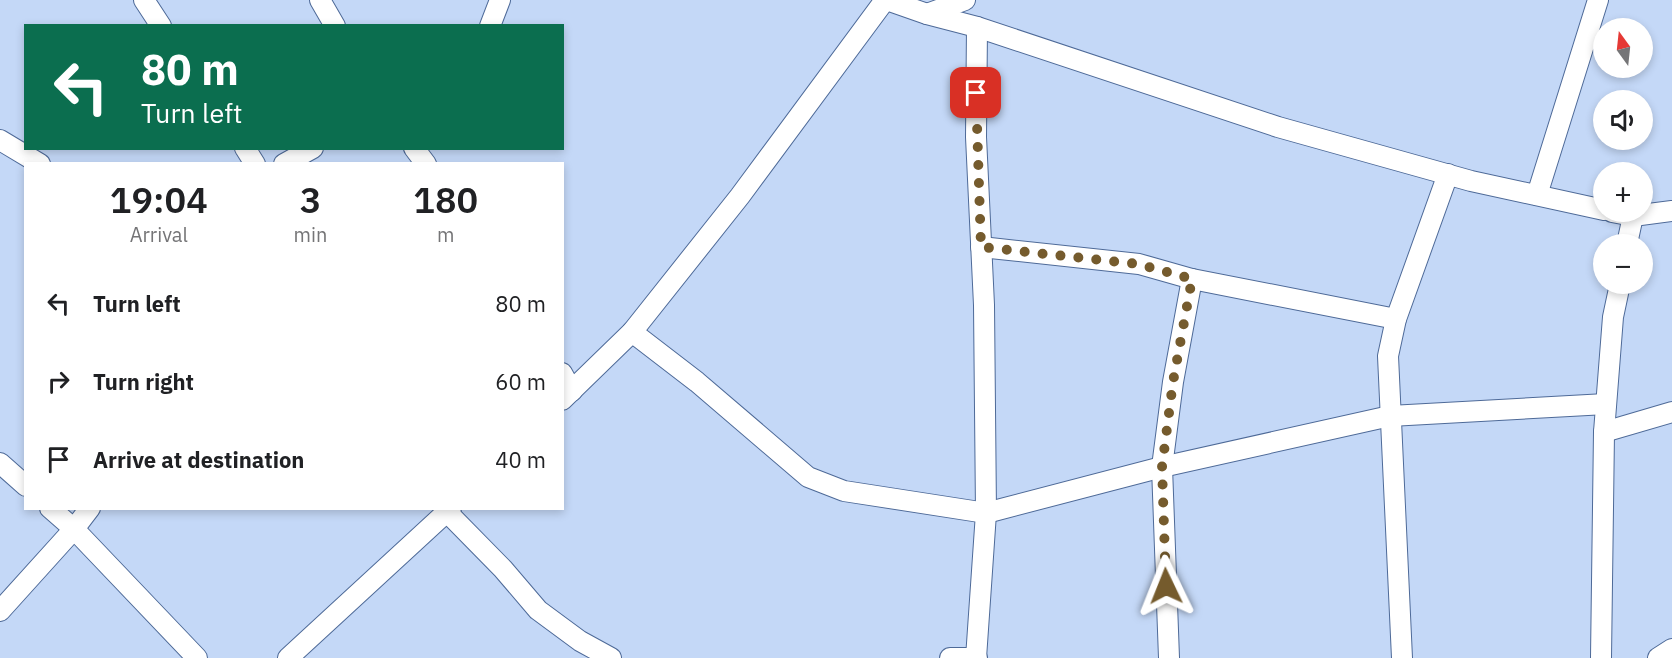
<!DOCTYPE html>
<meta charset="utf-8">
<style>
body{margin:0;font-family:"IBM Plex Sans",sans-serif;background:#f6f6f6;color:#202124;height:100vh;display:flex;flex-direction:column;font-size:22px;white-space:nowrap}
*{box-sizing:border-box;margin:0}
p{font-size:20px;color:#757577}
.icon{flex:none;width:33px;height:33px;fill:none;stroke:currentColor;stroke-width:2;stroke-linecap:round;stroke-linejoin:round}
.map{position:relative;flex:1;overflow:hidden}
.side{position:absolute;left:24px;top:162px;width:540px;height:348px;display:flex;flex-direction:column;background:#fff;border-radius:0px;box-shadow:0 3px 9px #0003}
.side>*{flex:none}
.top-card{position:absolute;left:24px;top:24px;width:540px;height:126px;border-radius:0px;box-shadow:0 3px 9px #0003;background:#0b6e4f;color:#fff;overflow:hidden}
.needle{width:39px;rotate:345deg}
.fabs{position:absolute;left:1593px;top:18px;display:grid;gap:12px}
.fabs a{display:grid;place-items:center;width:60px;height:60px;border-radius:50%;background:#fff;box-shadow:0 3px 9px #0003;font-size:30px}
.pin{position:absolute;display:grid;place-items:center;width:51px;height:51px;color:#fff;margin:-26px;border-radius:12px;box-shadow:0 3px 9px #0006}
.me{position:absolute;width:66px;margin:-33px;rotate:358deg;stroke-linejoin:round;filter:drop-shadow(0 0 4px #0008)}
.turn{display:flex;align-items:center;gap:21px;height:126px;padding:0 18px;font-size:27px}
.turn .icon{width:78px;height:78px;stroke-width:2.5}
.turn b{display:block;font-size:42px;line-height:51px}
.eta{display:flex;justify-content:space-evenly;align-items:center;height:102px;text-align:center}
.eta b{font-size:36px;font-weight:600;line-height:42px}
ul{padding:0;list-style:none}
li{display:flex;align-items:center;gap:18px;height:78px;padding:0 18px}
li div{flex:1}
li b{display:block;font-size:22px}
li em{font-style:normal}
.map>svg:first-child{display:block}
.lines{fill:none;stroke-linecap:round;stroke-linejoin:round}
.minor-casing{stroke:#4e6a98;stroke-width:22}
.minor{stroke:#fff;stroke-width:20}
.route{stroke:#755b2d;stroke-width:10;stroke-dasharray:0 18}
</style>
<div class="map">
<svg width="1672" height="658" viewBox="0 0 1672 658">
<rect width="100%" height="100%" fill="#c4d8f7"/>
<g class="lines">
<defs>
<g id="minor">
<polyline points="144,0 161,26"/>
<polyline points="320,0 335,26"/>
<polyline points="887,0 927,14 977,27 1278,127 1471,181 1604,210"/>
<polyline points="927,14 965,0"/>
<polyline points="490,26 500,0"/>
<polyline points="0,140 40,164"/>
<polyline points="245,148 255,164"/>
<polyline points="414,148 426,164"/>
<polyline points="284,164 313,148"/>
<polyline points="1537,195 1598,0"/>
<polyline points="1612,212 1633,216 1672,211"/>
<polyline points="1627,244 1633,216"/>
<polyline points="981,247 1139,264 1192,279 1396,319"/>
<polyline points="632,332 697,382 808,477 844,491 986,513 1162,467 1390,416 1606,404"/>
<polyline points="562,373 572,391"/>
<polyline points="562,400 632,332 740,196 885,0"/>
<polyline points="1604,432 1672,412"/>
<polyline points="0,463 26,486"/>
<polyline points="50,508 74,529 197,658"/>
<polyline points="447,512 503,569 538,610 580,641 611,658"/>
<polyline points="0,611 74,529 90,508"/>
<polyline points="288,658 451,508"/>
<polyline points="950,658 977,658"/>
<polyline points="976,658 986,513 984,305 976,137 977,27"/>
<polyline points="1169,658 1162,467 1173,382 1192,279"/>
<polyline points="1402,658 1388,356 1396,319 1448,174"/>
<polyline points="1601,658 1604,432 1613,317 1620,284"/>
<polyline points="1658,658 1672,649"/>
</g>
</defs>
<use href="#minor" class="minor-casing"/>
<use href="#minor" class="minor"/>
</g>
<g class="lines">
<polyline class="route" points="976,93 981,247 1138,264 1192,279 1173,382 1162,467 1166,586"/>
</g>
</svg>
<div class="fabs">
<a><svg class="needle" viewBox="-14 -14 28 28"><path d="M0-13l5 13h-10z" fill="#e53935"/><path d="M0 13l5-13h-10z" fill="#757577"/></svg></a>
<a><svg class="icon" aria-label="sound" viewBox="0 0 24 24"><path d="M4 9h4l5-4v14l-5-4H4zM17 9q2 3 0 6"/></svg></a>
<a>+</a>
<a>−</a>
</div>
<div class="pin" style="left:976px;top:93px;background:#d93025"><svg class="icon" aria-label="arrive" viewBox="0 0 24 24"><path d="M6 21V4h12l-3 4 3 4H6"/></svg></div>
<svg class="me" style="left:1166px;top:586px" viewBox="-20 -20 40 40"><path d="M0-17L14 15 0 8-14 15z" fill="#755b2d" stroke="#fff" stroke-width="4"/></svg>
<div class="top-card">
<div class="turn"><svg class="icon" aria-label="left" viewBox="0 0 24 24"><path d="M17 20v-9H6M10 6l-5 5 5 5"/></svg><div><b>80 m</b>Turn left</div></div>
</div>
<section class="side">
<div class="eta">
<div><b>19:04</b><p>Arrival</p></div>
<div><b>3</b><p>min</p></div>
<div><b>180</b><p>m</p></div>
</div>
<ul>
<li><svg class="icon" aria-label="left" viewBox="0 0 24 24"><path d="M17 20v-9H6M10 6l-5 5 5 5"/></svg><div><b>Turn left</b></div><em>80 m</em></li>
<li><svg class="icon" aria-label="right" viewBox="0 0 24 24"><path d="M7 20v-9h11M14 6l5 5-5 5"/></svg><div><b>Turn right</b></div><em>60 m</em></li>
<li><svg class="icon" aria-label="arrive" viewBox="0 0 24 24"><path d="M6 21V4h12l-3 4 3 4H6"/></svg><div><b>Arrive at destination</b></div><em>40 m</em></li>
</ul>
</section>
</div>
